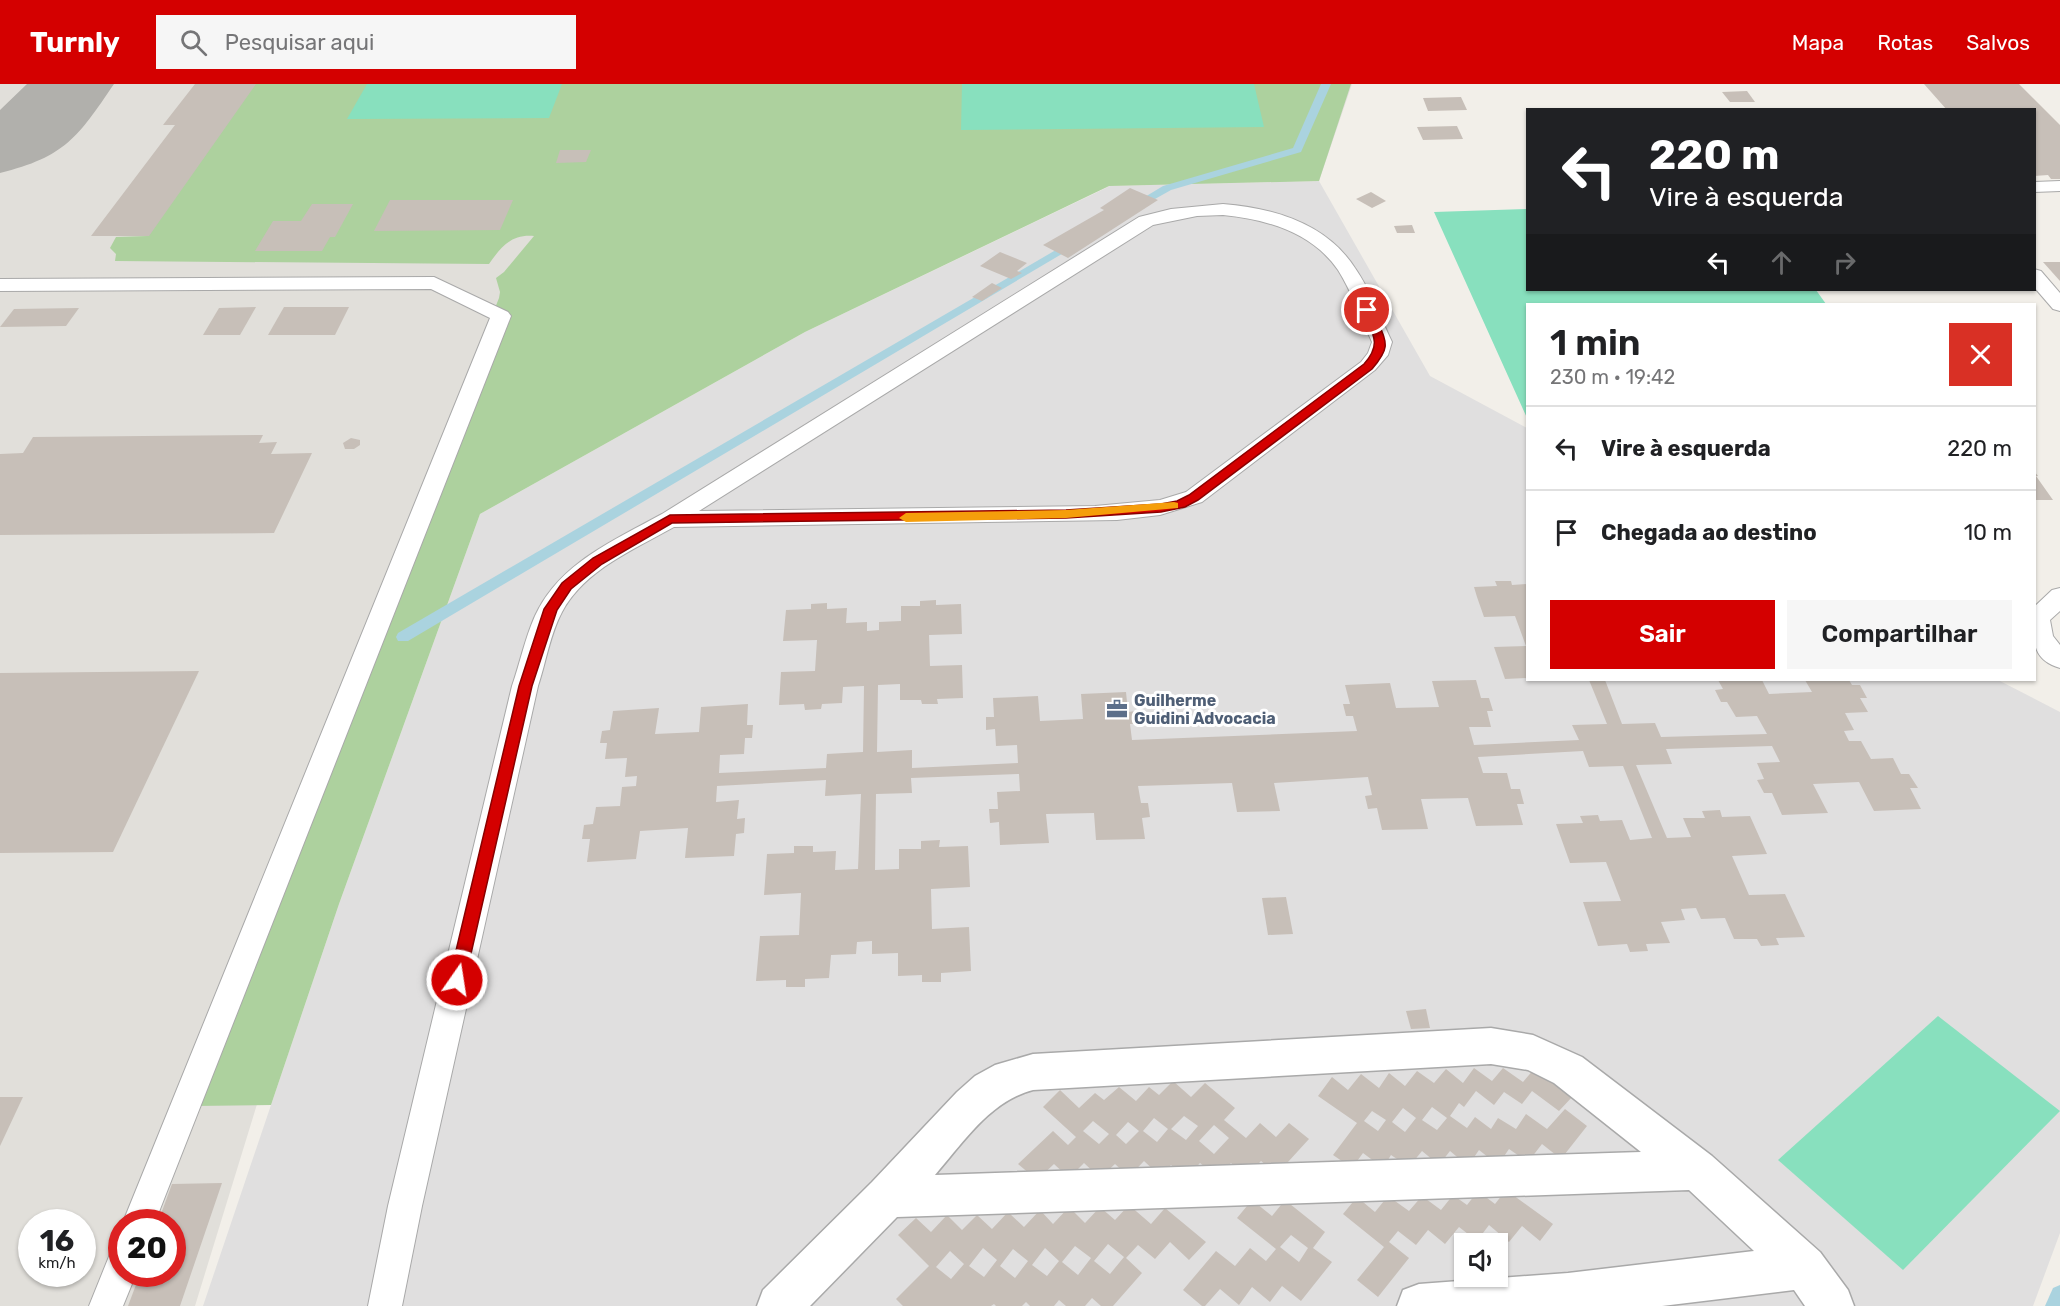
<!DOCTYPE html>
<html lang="pt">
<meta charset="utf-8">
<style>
body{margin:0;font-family:Rubik,sans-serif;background:#f6f6f6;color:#202124;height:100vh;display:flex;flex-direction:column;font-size:22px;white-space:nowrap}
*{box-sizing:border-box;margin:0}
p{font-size:20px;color:#757577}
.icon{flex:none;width:33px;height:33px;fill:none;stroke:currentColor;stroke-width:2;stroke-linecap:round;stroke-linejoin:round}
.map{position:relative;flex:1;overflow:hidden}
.sheet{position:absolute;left:1526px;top:219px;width:510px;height:378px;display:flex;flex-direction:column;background:#fff;border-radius:0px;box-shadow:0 2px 4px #0004}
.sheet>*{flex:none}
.guide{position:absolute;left:1526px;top:24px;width:510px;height:183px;border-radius:0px;box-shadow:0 2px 4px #0004;background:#202124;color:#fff;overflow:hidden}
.controls{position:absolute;left:1454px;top:1149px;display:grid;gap:12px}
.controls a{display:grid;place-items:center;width:54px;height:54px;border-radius:0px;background:#fff;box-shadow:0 2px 4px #0004;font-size:30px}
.speed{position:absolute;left:18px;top:1125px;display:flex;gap:12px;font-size:30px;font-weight:700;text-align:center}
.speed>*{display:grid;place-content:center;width:78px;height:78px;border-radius:50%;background:#fff;box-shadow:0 2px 4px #0004;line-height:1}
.speed small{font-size:15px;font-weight:400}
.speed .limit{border:9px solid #d22;background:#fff;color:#111}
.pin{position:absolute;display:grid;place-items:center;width:51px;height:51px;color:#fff;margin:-26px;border:3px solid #fff;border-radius:50%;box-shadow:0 2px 6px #0007}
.me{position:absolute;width:66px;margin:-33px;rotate:13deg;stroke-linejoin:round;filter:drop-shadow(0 0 4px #0008)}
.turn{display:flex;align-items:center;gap:21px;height:126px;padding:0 24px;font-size:27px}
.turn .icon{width:78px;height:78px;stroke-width:2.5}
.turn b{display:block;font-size:42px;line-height:51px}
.lanes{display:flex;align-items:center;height:57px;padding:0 24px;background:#0003;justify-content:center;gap:30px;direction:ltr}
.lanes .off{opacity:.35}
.round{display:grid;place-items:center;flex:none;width:63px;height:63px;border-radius:0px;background:#f6f6f6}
.summary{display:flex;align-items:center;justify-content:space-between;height:102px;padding:0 24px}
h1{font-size:36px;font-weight:600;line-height:45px}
.cta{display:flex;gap:12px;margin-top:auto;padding:12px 24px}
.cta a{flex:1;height:69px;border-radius:0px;background:#d40000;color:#fff;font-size:24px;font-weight:600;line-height:69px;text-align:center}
.cta a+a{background:#f6f6f6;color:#202124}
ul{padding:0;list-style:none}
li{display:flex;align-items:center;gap:18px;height:84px;padding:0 24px;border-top:2px solid #e0e0e0}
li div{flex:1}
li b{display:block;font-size:22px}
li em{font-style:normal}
header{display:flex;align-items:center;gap:36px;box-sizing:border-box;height:84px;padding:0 30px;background:#d40000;color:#fff}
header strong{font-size:28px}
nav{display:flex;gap:33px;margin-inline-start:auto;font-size:21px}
.search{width:420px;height:54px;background:#f6f6f6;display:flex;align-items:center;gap:15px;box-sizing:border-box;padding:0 21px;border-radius:0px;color:#757577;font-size:22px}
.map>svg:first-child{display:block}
.residential{fill:#e0dfdf;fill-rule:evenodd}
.airport{fill:#e1dfda;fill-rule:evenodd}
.forest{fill:#add19e}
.pitch{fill:#88e0be}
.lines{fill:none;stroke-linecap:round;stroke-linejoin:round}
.stream{fill:#aad3df;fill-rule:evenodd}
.taxiway{fill:#b1b0ac;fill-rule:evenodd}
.building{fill:#c7bfb8;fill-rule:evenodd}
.lane-casing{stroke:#a9a9a9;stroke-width:2}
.street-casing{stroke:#a9a9a9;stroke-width:3}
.lane{fill:#fff;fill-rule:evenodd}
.street{fill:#fff;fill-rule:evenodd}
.route{fill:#d40000;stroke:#8a0000;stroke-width:1.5}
.slow{fill:#f59e0b}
.labels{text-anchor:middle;stroke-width:6;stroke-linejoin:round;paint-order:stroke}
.service-label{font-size:16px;font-weight:bold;fill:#4e5e75;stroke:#fff;text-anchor:start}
</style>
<header>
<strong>Turnly</strong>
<div class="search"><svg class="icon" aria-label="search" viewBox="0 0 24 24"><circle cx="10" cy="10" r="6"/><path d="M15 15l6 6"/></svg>Pesquisar aqui</div>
<nav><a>Mapa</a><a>Rotas</a><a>Salvos</a></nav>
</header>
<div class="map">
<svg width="2060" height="1222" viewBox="0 0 2060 1222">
<rect width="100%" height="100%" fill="#f2efe9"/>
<path class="residential" d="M 1319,97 L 1430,292 L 1527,344 L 1527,596 L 1998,596 L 2060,628 L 2060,1149 L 2033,1222 L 203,1222 L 339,820 L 480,430 L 805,248 L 1110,102 ZM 1464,1160 L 1497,1160 L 1497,1192 L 1464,1192 Z"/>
<path class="airport" d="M 0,0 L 1352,0 L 1319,97 L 1110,102 L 456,373 L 195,1222 L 0,1222 ZM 32,1138 L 82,1138 L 82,1190 L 32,1190 ZM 122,1138 L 172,1138 L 172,1190 L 122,1190 Z"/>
<path class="forest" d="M 253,0 L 1351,0 L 1319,97 L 1109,102 L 805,248 L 480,430 L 339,820 L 271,1021 L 194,1022 L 311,685 L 499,214 L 500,208 L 496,194 L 504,188 L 534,152 C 511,150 501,163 489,180 L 115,177 L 116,170 L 110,164 L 116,153 L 147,152 Z"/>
<g class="pitch">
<polygon points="367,0 562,0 549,34 347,35"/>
<polygon points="962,0 1254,0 1264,43 961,46"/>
<polygon points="1527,125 1527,206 1816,206 1826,220 1527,220 1527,334 1434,128"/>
<polygon points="1938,932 2060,1027 1903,1186 1778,1076"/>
</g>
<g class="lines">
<g class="stream">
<polygon points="1321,0 1331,0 1301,68 1171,106 1139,124 1131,124 1130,122 1163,102 1293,64"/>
<polygon points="1073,156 1079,159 1077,161 408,557 398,557 396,553 398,549"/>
<polygon points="2060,1201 2060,1222 2045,1222 2053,1204"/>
</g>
<path class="taxiway" d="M 27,0 L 114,0 C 78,53 65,73 0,89 L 0,26 Z"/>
</g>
<g class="building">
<polygon points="195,0 256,0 149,152 91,152 175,41 163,41"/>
<polygon points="1924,0 2019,0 2060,41 2060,95 2051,95 2048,91 2034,92 2034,26 1947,26"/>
<polygon points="1747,7 1755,18 1730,18 1722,8"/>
<polygon points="1461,13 1467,26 1428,27 1423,14"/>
<polygon points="1457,42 1463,55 1423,56 1417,43"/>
<polygon points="560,66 591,66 586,78 556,79"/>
<polygon points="1130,104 1158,116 1068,174 1043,161 1104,126 1100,124"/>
<polygon points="1371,108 1386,117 1372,124 1356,115"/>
<polygon points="390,116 513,116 500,146 374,147"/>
<polygon points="312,120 353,120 335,153 330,153 322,167 255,167 273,137 301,137"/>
<polygon points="1412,141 1415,149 1397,149 1394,142"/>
<polygon points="1000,168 1027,179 1017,187 1022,189 1011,195 980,182"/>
<polygon points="2043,178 2060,178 2060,197"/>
<polygon points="992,199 1002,204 982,217 972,213"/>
<polygon points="256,223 240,251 203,251 219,224"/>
<polygon points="284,223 349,223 335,251 268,251"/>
<polygon points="79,224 66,242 0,243 14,225"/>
<polygon points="263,351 259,359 277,358 271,370 312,369 274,449 0,451 0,370 23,369 33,353"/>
<polygon points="351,354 360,356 360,361 354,365 345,365 343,359"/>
<polygon points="2034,387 2038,392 2036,392 2053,416 2034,416"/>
<polygon points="1495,497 1511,497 1512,501 1527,500 1527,594 1505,595 1494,563 1526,562 1515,532 1484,533 1477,513 1474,503 1497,502"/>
<polygon points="936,516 936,521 961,520 962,550 929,551 930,582 962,581 963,614 937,615 938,620 922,620 921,616 900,616 900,600 878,601 877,668 912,666 912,684 1018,679 1017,661 996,662 995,645 986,646 986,633 994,633 993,614 1038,612 1040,637 1083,635 1081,610 1126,608 1128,628 1136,627 1138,640 1130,640 1132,656 1357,647 1353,632 1346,632 1343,620 1350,620 1345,601 1390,599 1396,624 1439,623 1432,597 1476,596 1481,614 1489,614 1493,627 1487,627 1491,643 1469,643 1474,661 1579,656 1572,641 1607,640 1589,596 1605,596 1622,640 1655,639 1661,653 1767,650 1757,632 1736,633 1727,618 1721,618 1715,606 1723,605 1718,596 1762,596 1769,610 1812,608 1805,596 1849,596 1852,601 1860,601 1867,614 1860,614 1868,628 1845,629 1854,646 1844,647 1849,657 1861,657 1871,675 1893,674 1901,690 1909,690 1918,704 1910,704 1921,725 1874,727 1859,698 1813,700 1828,729 1782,731 1772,709 1764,709 1757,696 1764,695 1757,679 1780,678 1772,662 1666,665 1672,680 1636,681 1667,754 1691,753 1683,734 1705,734 1702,727 1720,726 1722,733 1750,732 1767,770 1732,772 1749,811 1785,810 1805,853 1776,854 1779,861 1761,862 1757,855 1734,855 1725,834 1701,835 1696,824 1681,825 1685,836 1661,838 1670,859 1646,860 1648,867 1630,868 1627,860 1598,862 1583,818 1621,817 1606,778 1570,779 1556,740 1583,739 1580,732 1598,731 1600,737 1622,736 1630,756 1652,754 1623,682 1589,683 1583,667 1478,673 1483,689 1507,689 1511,705 1520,705 1524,720 1517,720 1523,741 1476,742 1468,714 1421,715 1428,745 1382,746 1377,724 1368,725 1365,712 1372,711 1368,693 1274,699 1280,727 1237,728 1232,699 1138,702 1141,719 1148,719 1150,733 1142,734 1145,755 1096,756 1094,729 1046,730 1049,759 1000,761 999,738 990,739 989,725 998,725 997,708 1020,707 1019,690 911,694 912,709 876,710 875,786 899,785 899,765 921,765 921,757 940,756 939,763 968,762 970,803 931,805 932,845 969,843 971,887 941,889 941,898 922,898 922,891 898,892 898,869 872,870 872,857 857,858 856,870 831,871 829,894 805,895 805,903 786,903 786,896 756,897 760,852 799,851 801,809 764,811 767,770 794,769 794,762 813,762 813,768 836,767 835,786 858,785 861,710 825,712 826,696 717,702 716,718 739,716 737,735 745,734 744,749 736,750 734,772 685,774 688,744 640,747 636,775 587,778 590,755 582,755 584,741 593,740 596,723 620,722 622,703 636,702 637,692 625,693 627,674 605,675 607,659 600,659 602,647 610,646 613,627 659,624 655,650 699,648 701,623 748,620 747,641 753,641 752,654 745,654 744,670 720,671 719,689 826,684 827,670 863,668 864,602 843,603 842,619 822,620 821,625 805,626 804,620 779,621 781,588 815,587 817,556 783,557 786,526 811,525 811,520 827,519 827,525 847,524 846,539 867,538 867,547 879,546 879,538 901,537 901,522 920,522 920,517"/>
<polygon points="199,587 113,768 0,769 0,589"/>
<polygon points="1286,813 1293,850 1268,851 1262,814"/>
<polygon points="1426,925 1430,944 1411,945 1406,927"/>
<path d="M 1474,984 L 1492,997 L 1503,984 L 1523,998 L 1535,984 L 1573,1012 L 1559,1027 L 1532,1007 L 1522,1020 L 1504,1008 L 1494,1021 L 1476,1007 L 1464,1023 L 1459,1019 L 1450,1032 L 1467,1044 L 1475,1033 L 1491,1045 L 1498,1034 L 1516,1045 L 1526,1030 L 1547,1045 L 1565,1025 L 1587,1042 L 1561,1075 L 1542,1060 L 1528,1078 L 1509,1065 L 1498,1081 L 1479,1066 L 1468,1082 L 1450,1067 L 1439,1081 L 1422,1067 L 1409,1083 L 1391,1071 L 1383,1084 L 1363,1069 L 1352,1084 L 1333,1071 L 1357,1039 L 1318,1012 L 1332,993 L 1348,1006 L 1361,990 L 1379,1004 L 1389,989 L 1405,1002 L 1417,987 L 1434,999 L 1446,985 L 1463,999 ZM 1432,1023 L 1447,1034 L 1437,1046 L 1422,1036 ZM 1403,1024 L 1416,1034 L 1405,1048 L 1392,1038 ZM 1372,1027 L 1386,1036 L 1378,1047 L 1364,1037 Z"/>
<path d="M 1173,997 L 1191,1013 L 1205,999 L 1235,1024 L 1224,1036 L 1246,1054 L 1260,1039 L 1276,1053 L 1289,1039 L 1309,1055 L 1277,1090 L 1261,1077 L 1246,1093 L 1231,1079 L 1217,1093 L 1200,1079 L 1186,1094 L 1171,1081 L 1160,1092 L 1144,1077 L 1129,1093 L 1115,1080 L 1100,1094 L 1084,1079 L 1069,1094 L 1054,1080 L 1037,1096 L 1018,1080 L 1053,1047 L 1068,1061 L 1076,1053 L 1043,1023 L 1060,1006 L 1079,1024 L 1095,1009 L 1104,1016 L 1119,1003 L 1136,1017 L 1149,1003 L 1159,1011 ZM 1184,1032 L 1198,1042 L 1186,1056 L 1171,1045 ZM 1154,1034 L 1168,1045 L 1157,1058 L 1143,1047 ZM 1093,1037 L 1109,1050 L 1099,1060 L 1083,1047 ZM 1128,1038 L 1139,1047 L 1126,1060 L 1116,1051 ZM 1214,1041 L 1229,1054 L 1214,1070 L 1199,1057 Z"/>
<polygon points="0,1013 23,1013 0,1062"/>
<polygon points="222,1099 180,1222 128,1222 140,1190 172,1190 172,1138 158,1138 172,1100"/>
<polygon points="1506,1106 1553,1140 1540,1157 1522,1142 1509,1158 1489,1141 1477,1157 1459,1143 1445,1160 1428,1146 1416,1161 1398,1147 1389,1158 1409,1174 1378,1213 1357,1196 1384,1163 1343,1130 1357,1113 1375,1128 1388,1112 1409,1127 1422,1112 1441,1126 1453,1111 1467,1121 1478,1107 1495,1120"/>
<path d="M 1252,1116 L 1272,1132 L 1285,1116 L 1325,1148 L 1313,1164 L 1332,1178 L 1301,1217 L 1282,1202 L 1270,1218 L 1252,1203 L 1239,1221 L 1220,1205 L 1205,1222 L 1202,1222 L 1183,1206 L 1216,1167 L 1235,1182 L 1250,1164 L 1266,1177 L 1276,1165 L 1237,1134 ZM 1291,1151 L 1308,1164 L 1299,1178 L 1280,1163 Z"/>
<path d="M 1129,1121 L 1151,1140 L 1165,1124 L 1206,1158 L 1189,1176 L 1170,1158 L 1155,1175 L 1138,1161 L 1126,1174 L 1142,1189 L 1113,1222 L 1101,1222 L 1092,1214 L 1085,1222 L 1066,1222 L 1059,1216 L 1054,1222 L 1030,1222 L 1026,1218 L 1022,1222 L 996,1222 L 994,1220 L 991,1222 L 903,1222 L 896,1215 L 929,1182 L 898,1151 L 916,1134 L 931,1148 L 947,1131 L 962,1146 L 977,1131 L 992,1145 L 1008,1128 L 1024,1143 L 1040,1126 L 1053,1140 L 1069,1123 L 1085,1139 L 1100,1123 L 1115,1136 ZM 1108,1160 L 1124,1173 L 1110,1190 L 1094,1177 ZM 1075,1162 L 1091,1174 L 1078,1191 L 1062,1178 ZM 983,1164 L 997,1176 L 984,1193 L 969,1182 ZM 1045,1164 L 1059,1177 L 1047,1192 L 1032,1181 ZM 1013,1165 L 1028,1177 L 1015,1194 L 1000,1182 ZM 950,1167 L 964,1180 L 951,1195 L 936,1183 Z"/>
</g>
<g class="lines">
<defs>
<g id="lane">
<polygon points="2060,97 2060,107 2034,108 2034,98"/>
<path d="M 1223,120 C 1273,124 1326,139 1355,184 C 1371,207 1380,233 1392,258 L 1388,271 L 1375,286 L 1202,418 L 1160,431 L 1117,436 L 674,443 C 635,465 584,486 562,528 C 550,550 546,578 538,602 L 422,1122 L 402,1222 L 368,1222 L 388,1122 L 512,602 C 520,579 525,554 535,532 C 559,479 615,456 662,430 L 1139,133 L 1171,125 ZM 1223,131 C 1265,135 1312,148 1338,186 C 1352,208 1361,234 1372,258 L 1368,269 L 1361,278 L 1186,408 L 1160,416 L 1095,422 L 699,427 L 1153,141 L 1197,132 Z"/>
<polygon points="2034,185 2041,187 2060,209 2060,227 2053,225 2034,203"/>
<polygon points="434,193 508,228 511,232 155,1138 123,1138 490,234 431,205 0,207 0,195"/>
<path d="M 2060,504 L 2060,527 L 2050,536 L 2053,552 L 2060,561 L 2060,584 C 2028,575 2034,550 2034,523 L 2052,506 Z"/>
<polygon points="122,1165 122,1190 136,1190 123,1222 89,1222 110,1170"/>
</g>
<path id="street" d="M 1491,944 L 1533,951 L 1582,973 L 1712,1072 L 1820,1168 L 1848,1206 L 1854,1222 L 1805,1222 L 1794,1206 L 1662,1222 L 1397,1222 L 1403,1206 L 1419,1200 L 1568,1189 L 1754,1167 L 1689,1106 L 897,1133 L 810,1222 L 757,1222 L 763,1206 L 872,1098 L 957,1008 L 975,992 L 995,981 L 1033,970 ZM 1491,980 L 1528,986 L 1554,999 L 1641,1068 L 935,1091 C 963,1059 990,1017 1033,1006 Z"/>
</defs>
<use href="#lane" class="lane-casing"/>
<use href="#street" class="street-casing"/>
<use href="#lane" class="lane"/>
<use href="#street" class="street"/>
</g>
<path class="route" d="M 1367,223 C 1373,226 1375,231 1378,238 C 1388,261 1389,265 1372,285 L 1198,416 L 1185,423 L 1161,428 L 1066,434 L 672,439 L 602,480 L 571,505 L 557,526 L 532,602 L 465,896 L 463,901 L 457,903 L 452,901 L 449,896 L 519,602 L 544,525 L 562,499 L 593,474 L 670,431 L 1066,426 L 1161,420 L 1177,417 L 1189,411 L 1364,280 C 1383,259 1372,249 1362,226 Z"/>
<polygon class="slow" points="1174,418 1178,419 1178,424 1066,434 906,438 899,434 906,429 1066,426"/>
<defs>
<symbol id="office-bare" viewBox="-9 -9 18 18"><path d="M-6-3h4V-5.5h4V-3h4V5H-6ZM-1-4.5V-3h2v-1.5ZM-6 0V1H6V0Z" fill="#5c6f8a" stroke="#fff" stroke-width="2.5" paint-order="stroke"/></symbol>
</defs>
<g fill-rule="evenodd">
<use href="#office-bare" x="1102" y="610" width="30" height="30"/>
</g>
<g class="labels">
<g class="service-label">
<text x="1134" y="622">Guilherme<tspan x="1134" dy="18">Guidini Advocacia</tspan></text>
</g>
</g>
</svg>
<div class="controls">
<a><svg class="icon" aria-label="sound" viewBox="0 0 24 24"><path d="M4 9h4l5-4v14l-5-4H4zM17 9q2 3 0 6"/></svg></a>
</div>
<div class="speed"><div>16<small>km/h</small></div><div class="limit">20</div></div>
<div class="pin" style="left:1367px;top:226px;background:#d93025"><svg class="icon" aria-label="arrive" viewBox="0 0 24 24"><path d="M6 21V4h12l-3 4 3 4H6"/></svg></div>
<svg class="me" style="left:457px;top:896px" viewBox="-20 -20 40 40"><circle r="17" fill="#d40000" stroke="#fff" stroke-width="3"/><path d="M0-11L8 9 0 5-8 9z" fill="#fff"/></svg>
<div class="guide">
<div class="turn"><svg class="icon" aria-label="left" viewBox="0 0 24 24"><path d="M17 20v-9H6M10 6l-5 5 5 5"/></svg><div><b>220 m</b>Vire à esquerda</div></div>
<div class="lanes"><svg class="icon" aria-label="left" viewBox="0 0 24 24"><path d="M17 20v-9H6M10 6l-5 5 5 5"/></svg><svg class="icon off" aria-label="ahead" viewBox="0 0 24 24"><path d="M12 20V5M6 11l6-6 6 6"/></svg><svg class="icon off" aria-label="right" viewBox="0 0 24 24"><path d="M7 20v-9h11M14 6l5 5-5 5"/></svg></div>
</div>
<section class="sheet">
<div class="summary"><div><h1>1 min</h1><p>230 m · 19:42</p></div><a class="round" style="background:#d93025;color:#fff"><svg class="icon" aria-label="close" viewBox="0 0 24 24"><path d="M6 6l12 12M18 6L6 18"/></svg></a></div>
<ul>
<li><svg class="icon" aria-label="left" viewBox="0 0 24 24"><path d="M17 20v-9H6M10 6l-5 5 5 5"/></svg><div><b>Vire à esquerda</b></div><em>220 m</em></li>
<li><svg class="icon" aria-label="arrive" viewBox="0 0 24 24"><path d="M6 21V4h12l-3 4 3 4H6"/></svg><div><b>Chegada ao destino</b></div><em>10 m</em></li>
</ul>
<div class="cta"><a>Sair</a><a>Compartilhar</a></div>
</section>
</div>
